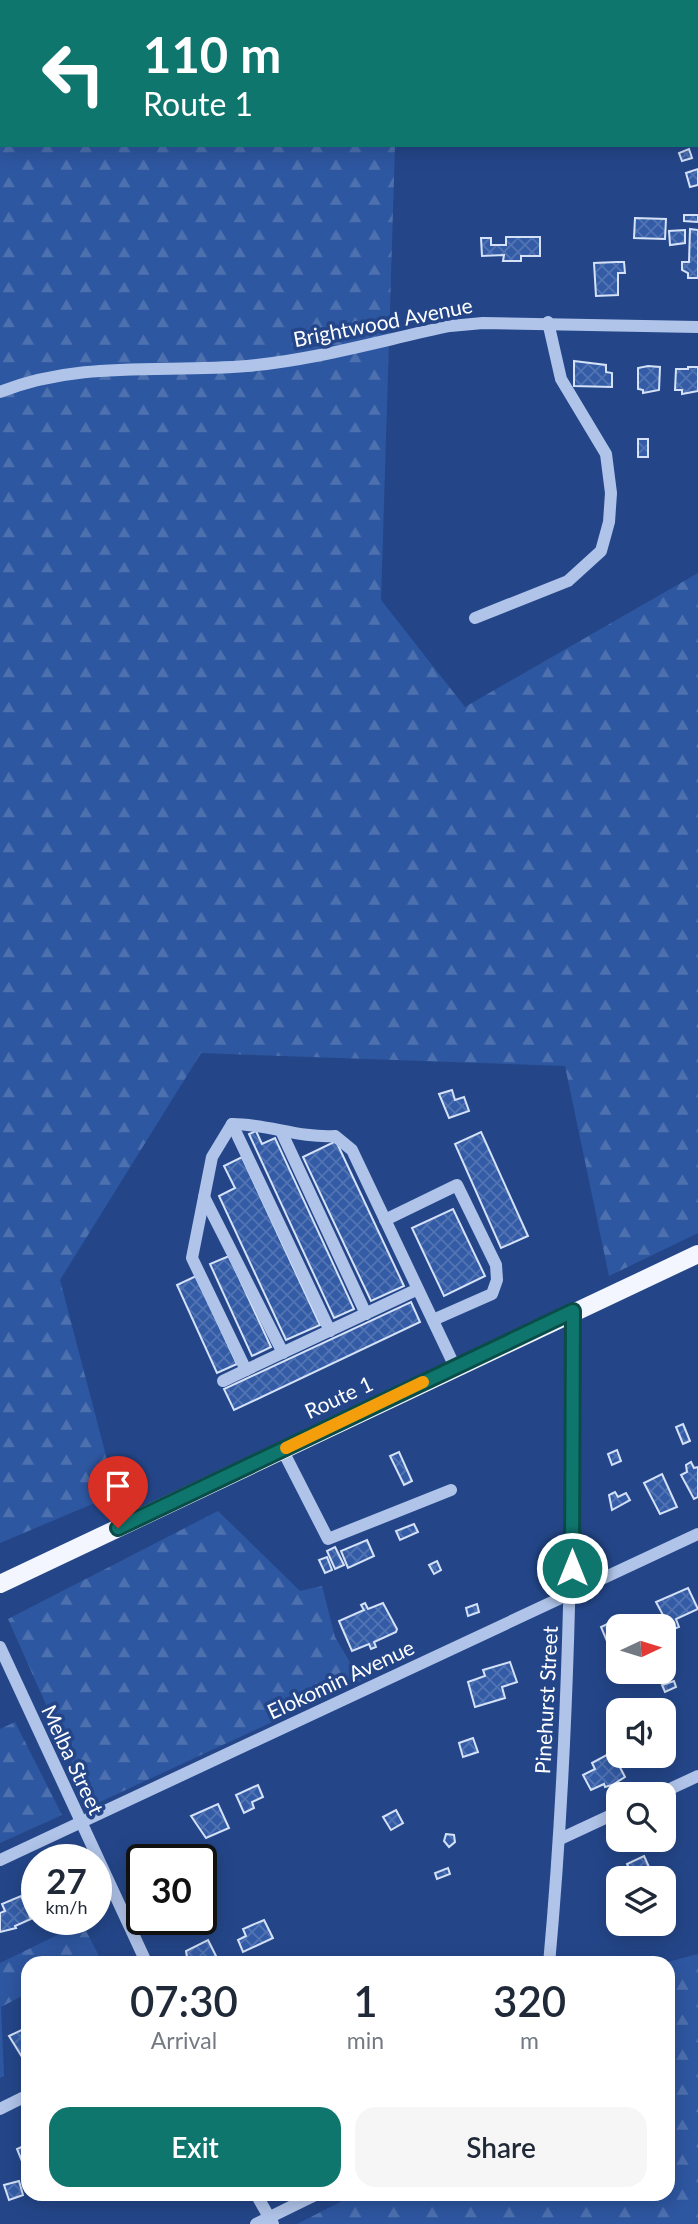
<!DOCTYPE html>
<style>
body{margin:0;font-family:Lato,sans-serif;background:#f6f6f7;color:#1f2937;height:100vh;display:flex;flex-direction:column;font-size:26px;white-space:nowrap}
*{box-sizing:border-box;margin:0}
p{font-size:23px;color:#747a83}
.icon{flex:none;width:38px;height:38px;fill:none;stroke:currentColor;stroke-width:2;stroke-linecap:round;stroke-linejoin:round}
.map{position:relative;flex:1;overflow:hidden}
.panel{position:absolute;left:21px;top:1956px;width:654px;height:245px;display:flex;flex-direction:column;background:#fff;border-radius:21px;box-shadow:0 4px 18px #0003}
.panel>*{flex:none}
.top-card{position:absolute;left:0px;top:0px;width:698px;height:147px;box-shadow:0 4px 18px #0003;background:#0f766e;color:#fff;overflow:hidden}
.needle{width:46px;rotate:86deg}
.controls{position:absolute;left:606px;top:1614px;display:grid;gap:14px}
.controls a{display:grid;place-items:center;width:70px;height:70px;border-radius:14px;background:#fff;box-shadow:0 4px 18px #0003;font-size:35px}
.speed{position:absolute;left:21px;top:1844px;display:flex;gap:14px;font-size:35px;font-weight:700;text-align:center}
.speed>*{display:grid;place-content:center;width:91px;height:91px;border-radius:50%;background:#fff;box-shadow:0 4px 18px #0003;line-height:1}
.speed small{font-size:18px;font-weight:400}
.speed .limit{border:4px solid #111;border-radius:10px;background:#fff;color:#111}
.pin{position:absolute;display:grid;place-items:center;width:60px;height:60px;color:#fff;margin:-72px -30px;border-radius:50% 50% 50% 0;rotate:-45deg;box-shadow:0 0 7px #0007}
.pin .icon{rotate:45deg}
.me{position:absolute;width:77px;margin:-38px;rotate:0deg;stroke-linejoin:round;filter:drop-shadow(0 0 5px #0008)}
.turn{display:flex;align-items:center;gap:24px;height:147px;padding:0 28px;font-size:32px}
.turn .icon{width:91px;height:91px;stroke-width:2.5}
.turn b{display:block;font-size:49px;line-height:60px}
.eta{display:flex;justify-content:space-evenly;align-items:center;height:119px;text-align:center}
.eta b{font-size:42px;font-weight:600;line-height:49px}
.cta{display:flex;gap:14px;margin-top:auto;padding:14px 28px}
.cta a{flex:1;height:80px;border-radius:21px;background:#0f766e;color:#fff;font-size:28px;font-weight:600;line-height:80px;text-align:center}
.cta a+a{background:#f6f6f7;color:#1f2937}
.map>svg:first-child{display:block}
.forest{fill:url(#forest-firs)}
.building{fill:url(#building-cross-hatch);stroke:#d4e1f7;stroke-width:2}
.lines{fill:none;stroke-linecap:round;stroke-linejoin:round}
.minor{stroke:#b0c4ea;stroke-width:12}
.major{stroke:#f3f6fe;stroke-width:18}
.route-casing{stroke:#0a4d48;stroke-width:18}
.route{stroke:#0f766e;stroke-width:12}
.slow{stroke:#f59e0b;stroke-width:12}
.labels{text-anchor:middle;stroke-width:7;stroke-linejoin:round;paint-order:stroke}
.street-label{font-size:21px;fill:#fff;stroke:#244689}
</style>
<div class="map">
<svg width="698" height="2224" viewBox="0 0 698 2224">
<defs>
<pattern id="forest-firs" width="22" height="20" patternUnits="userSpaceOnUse" patternTransform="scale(1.75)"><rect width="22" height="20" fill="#2e57a1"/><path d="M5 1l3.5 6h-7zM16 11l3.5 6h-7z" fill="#4d70af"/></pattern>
<pattern id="building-cross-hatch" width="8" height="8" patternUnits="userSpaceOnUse" patternTransform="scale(1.75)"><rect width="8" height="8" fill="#345ca6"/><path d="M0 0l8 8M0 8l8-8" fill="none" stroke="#5274b3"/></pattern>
</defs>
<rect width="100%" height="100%" fill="#244689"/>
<g class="forest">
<polygon points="0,0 400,0 2,2 2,145 395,145 381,600 465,707 698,573 698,1233 609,1276 565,1066 201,1053 60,1280 116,1494 0,1543"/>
<polygon points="218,1511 300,1591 322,1586 335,1637 361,1681 91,1806 8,1619"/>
<polygon points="15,1722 62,1815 0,1843 0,1729"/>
<polygon points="82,1923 99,1956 85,1963 28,1964 28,1993 1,2007 4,2076 0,2078 0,1963"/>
<polygon points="698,1954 698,2224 297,2224 354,2195 668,2194 668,1964 664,1963"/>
</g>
<g class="building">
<polygon points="689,149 692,158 682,161 679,153"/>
<polygon points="698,169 698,185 690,187 686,173"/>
<polygon points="684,215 698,215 698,222 684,221"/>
<polygon points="635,218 666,219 665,239 634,238"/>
<polygon points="690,229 698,230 698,278 688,278 688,273 682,270 682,262 689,262"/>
<polygon points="685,230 685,243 670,245 669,231"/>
<polygon points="506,237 540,237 540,256 521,256 521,261 503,261 504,255 482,256 481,238 491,238 491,245 506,245"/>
<polygon points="617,262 624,262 625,273 618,273 618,295 596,296 594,263"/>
<polygon points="574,361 606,365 606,372 612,373 612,387 574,386"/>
<polygon points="648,366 660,367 659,390 643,393 643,390 638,389 638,368"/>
<polygon points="688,367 698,367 698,391 682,394 682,390 675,390 676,369 688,369"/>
<rect x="638" y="439" width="10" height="18"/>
<polygon points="452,1090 455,1100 464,1097 469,1111 449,1118 439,1094"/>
<polygon points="256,1131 262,1144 275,1138 354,1309 334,1318 249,1134"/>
<polygon points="481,1132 528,1236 501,1248 455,1144"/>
<polygon points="336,1141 404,1286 371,1301 303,1157"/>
<polygon points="242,1157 320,1325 286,1340 219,1196 235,1188 224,1166"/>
<polygon points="453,1209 485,1276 444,1296 412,1228"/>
<polygon points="229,1256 271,1347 252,1356 210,1264"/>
<polygon points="196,1276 237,1364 217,1373 177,1285"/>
<polygon points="411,1302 420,1322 234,1410 224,1389"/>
<polygon points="683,1424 690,1441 683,1444 676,1427"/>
<polygon points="617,1450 621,1461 612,1465 608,1454"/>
<polygon points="399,1452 412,1481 404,1485 390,1456"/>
<polygon points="691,1462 694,1468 698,1467 698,1497 694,1499 681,1475 687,1472 686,1465"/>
<polygon points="662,1474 677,1507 660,1514 644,1483"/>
<polygon points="615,1492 618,1497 626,1493 630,1500 612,1510 609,1495"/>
<polygon points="414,1524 418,1532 400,1540 396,1531"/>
<polygon points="367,1540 374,1556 348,1568 341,1551"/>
<polygon points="335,1547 344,1565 335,1569 327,1551"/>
<polygon points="327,1557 332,1570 325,1573 319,1560"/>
<polygon points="437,1561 441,1570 434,1574 429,1565"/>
<polygon points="688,1588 698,1609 676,1619 679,1627 671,1630 656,1602"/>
<polygon points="365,1603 368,1609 383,1603 397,1629 396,1632 374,1642 376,1647 371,1649 369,1644 352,1651 339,1621 364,1610 361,1605"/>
<polygon points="477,1604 479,1612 468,1616 466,1608"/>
<polygon points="622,1617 624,1621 631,1617 635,1626 618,1626 618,1649 615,1643 609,1646 601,1627"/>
<polygon points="510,1662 517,1682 502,1687 505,1698 475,1707 468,1682 485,1676 483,1670"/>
<polygon points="674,1681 676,1687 665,1692 662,1685"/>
<polygon points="473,1738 478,1752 463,1757 459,1743"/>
<polygon points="612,1752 625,1777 612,1785 605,1787 604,1784 591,1790 583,1775 595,1769 592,1763"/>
<polygon points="258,1785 263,1797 252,1802 254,1808 244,1813 236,1795"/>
<polygon points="218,1804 229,1828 206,1838 191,1816"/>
<polygon points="396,1810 403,1823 391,1830 383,1817"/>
<polygon points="446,1834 454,1835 455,1842 449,1847 444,1841"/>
<polygon points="644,1856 654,1878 633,1878 627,1864"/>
<polygon points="448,1868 450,1874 437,1879 435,1873"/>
<polygon points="21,1896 31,1919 15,1926 16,1928 0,1932 0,1913 5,1911 2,1904"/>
<polygon points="264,1920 273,1938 243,1952 238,1940 246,1936 243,1929"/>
<polygon points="208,1940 220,1964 188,1964 186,1951"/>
<polygon points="28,2027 28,2054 22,2057 9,2036"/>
<polygon points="28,2144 28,2164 24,2166 17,2149"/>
<polygon points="19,2181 23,2195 9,2200 4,2185"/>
</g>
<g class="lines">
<g class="minor">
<polyline points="696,86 698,86"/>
<path d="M 0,392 C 80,360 163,373 247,366 C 315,360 383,340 450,326 L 483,323 L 698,327"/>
<polyline points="475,618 568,581 601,551 609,522 611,493 606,454 561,379 548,322"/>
<polyline points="232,1124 330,1331"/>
<polyline points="281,1131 366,1314"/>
<polyline points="204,1197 283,1353"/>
<polyline points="385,1220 457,1185 496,1265 497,1280 492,1294 433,1320"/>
<path d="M 418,1289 L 246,1370 L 192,1258 L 212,1157 L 232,1124 C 268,1124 298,1138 335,1136 L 352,1150 L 455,1367"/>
<polyline points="223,1381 246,1370"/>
<polyline points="282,1449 328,1539 451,1490"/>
<polyline points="0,1647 147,1964"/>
<polyline points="659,1794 698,1776"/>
<polyline points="560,1839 618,1812"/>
<polyline points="0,1860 698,1534"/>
<path d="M 549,1964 C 569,1746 572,1529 573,1311"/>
<polyline points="0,2109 28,2095"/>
<polyline points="256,2194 273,2224"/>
<polyline points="256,2224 317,2194"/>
</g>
<polyline class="major" points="0,1584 698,1254"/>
</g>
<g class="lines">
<defs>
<polyline id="route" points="118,1528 573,1311 572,1568"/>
</defs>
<use href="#route" class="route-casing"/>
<use href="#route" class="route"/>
<polyline class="slow" points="286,1448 423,1382"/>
</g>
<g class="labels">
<g class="street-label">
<text transform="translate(383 323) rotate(-11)" y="7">Brightwood Avenue</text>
<text transform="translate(339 1398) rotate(-25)" y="7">Route 1</text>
<text transform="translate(341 1680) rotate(-25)" y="7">Elokomin Avenue</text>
<text transform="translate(547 1700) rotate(-87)" y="7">Pinehurst Street</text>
<text transform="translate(72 1760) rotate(65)" y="7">Melba Street</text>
</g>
</g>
</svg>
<div class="controls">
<a><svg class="needle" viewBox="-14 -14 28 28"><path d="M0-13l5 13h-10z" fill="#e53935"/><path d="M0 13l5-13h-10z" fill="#747a83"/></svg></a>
<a><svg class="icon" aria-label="sound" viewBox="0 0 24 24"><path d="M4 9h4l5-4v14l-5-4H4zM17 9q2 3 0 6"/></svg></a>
<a><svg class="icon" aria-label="search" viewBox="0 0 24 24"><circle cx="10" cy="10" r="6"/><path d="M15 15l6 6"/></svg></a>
<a><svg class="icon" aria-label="layers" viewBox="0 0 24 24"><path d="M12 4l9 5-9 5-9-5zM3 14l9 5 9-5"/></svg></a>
</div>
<div class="speed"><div>27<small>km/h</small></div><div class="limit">30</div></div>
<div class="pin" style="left:118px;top:1528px;background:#d93025"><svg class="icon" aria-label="arrive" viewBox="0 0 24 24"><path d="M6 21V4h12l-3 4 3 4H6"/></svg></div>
<svg class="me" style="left:572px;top:1568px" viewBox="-20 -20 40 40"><circle r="17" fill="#0f766e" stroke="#fff" stroke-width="3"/><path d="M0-11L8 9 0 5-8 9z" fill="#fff"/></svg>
<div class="top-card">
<div class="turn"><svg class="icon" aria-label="left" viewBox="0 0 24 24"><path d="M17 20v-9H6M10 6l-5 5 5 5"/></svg><div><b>110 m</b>Route 1</div></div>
</div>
<section class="panel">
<div class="eta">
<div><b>07:30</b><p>Arrival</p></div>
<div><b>1</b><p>min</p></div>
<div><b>320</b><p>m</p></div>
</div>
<div class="cta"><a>Exit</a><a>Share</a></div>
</section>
</div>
